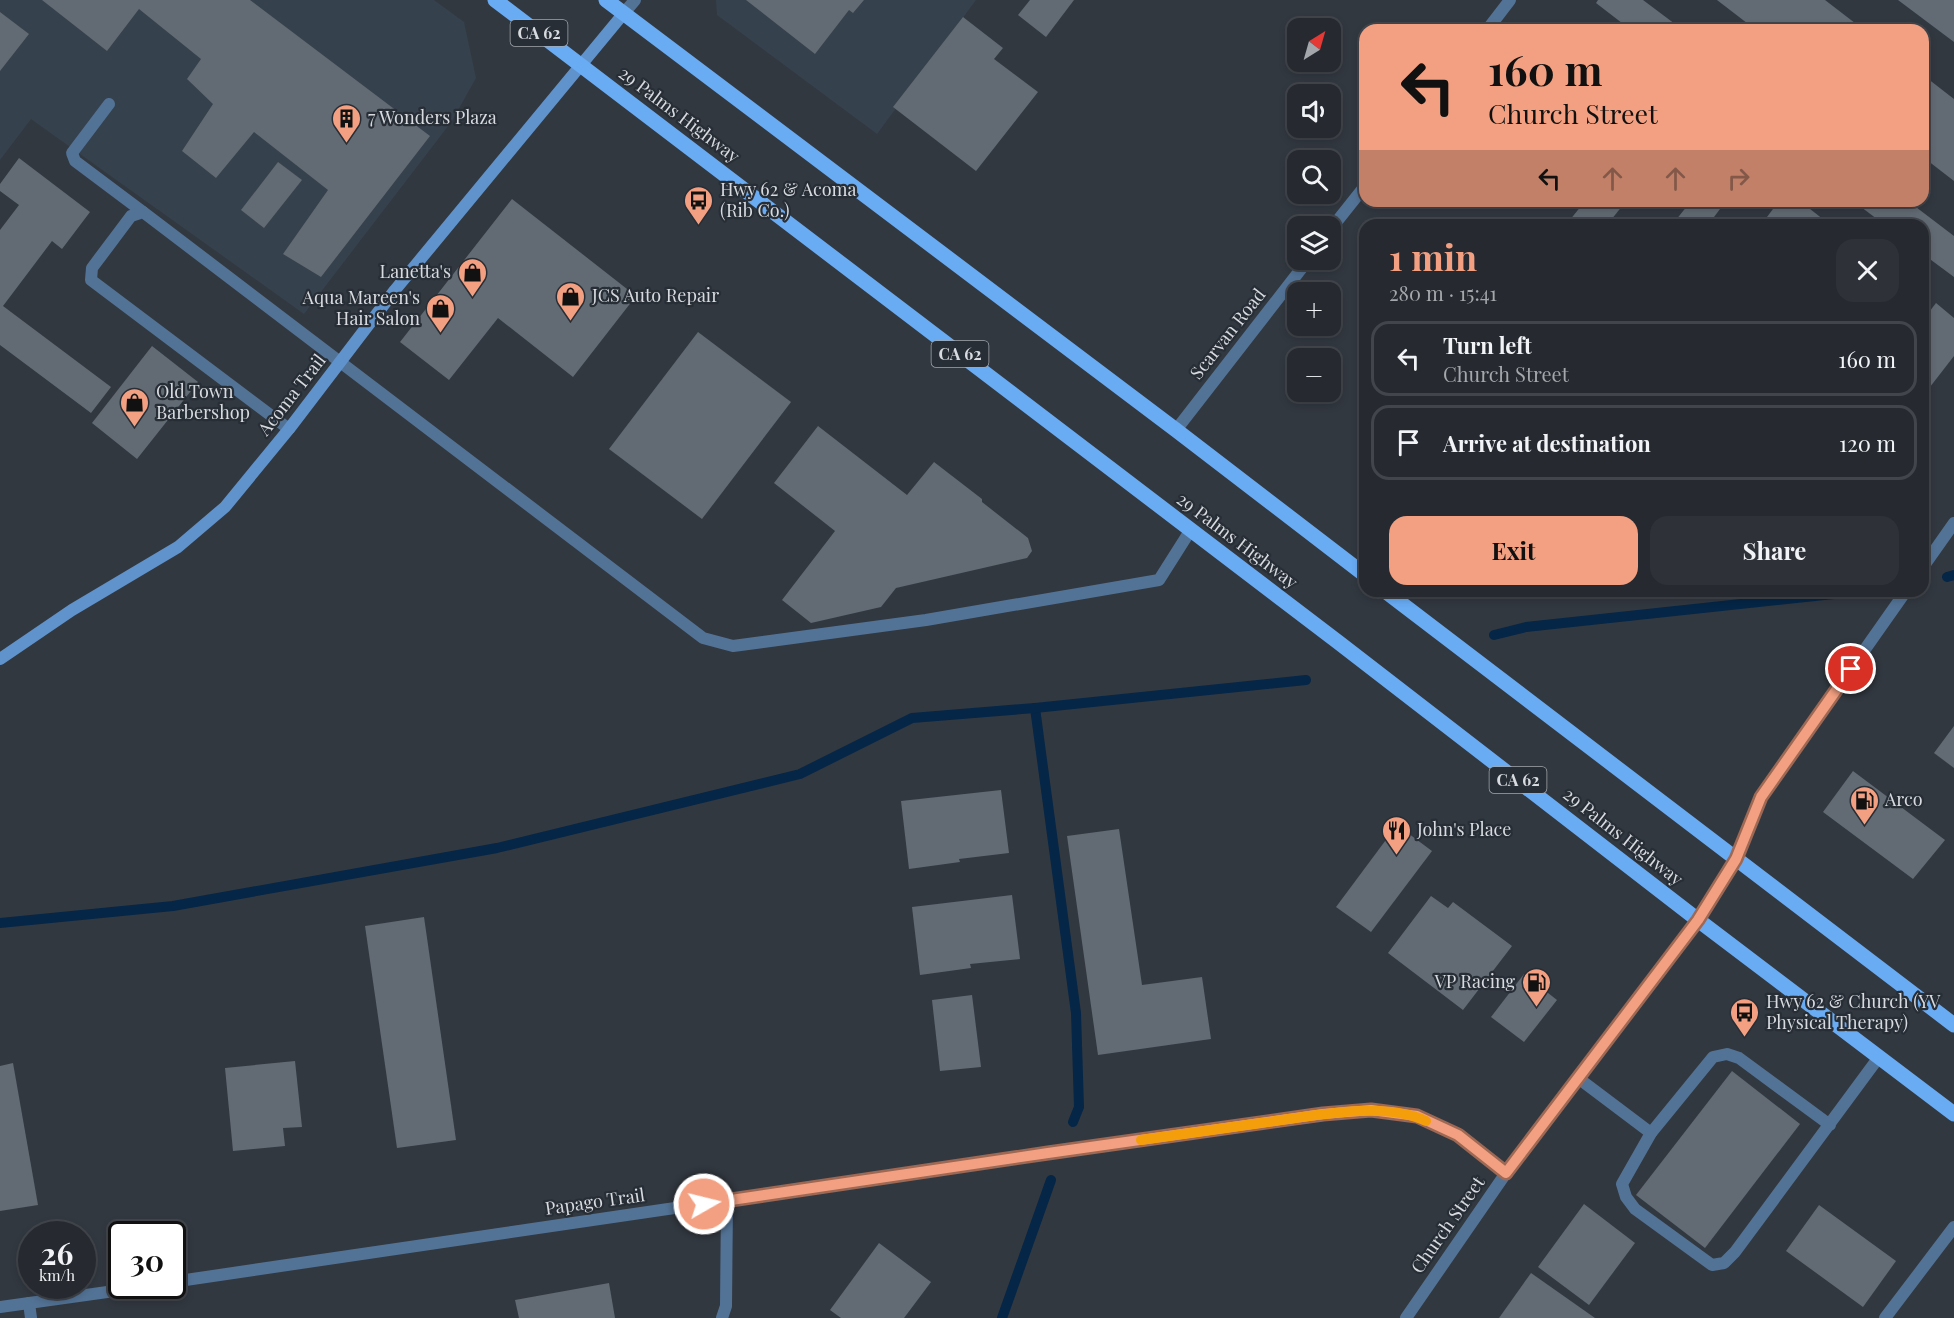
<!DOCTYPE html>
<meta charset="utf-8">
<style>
body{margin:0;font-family:"Playfair Display",serif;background:#2e3238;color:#f1f3f6;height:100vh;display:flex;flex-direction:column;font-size:22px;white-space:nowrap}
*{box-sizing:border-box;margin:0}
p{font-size:20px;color:#a4a7ab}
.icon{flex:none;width:33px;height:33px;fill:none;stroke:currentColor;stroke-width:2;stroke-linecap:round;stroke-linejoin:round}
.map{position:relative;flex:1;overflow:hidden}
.drawer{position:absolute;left:1359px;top:219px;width:570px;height:378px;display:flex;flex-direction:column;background:#262a30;border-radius:18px;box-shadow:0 3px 9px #0003,0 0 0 2px #42464c}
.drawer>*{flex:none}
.top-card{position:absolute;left:1359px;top:24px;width:570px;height:183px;border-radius:18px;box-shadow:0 3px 9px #0003,0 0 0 2px #42464c;background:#f2a081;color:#111;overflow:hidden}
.needle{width:39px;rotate:37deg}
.fabs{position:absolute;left:1287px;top:18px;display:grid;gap:12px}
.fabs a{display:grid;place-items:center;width:54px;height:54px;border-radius:12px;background:#262a30;box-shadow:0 3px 9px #0003,0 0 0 2px #42464c;font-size:30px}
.speed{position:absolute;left:18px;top:1221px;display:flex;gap:12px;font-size:30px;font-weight:700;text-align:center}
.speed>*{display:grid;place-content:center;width:78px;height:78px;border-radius:50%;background:#262a30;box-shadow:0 3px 9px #0003,0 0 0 2px #42464c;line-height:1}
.speed small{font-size:15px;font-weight:400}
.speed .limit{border:3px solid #111;border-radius:9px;background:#fff;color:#111}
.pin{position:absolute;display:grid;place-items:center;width:51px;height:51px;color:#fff;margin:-26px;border:3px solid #fff;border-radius:50%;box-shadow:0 2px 6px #0007}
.me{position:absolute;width:66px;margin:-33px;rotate:82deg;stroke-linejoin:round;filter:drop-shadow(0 0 4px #0008)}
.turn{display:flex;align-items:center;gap:21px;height:126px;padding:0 30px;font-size:27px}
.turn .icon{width:78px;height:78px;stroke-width:2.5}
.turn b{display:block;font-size:42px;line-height:51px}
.lanes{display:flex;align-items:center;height:57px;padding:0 30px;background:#0003;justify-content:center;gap:30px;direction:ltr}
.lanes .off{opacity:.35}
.round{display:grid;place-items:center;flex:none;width:63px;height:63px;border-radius:18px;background:#2e3238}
.overview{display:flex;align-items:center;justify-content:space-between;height:102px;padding:0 30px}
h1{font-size:36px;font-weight:700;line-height:45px;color:#f2a081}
.action{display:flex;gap:12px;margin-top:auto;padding:12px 30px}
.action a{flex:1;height:69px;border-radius:18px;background:#f2a081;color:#111;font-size:24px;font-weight:700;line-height:69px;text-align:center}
.action a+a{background:#2e3238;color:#f1f3f6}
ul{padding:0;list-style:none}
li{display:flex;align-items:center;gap:18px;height:75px;margin:0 12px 9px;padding:0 18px;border:3px solid #42464c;border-radius:18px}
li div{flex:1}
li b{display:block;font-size:22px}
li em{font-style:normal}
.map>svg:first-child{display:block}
.built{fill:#36414e}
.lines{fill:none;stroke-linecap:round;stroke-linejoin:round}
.stream{stroke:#052646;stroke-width:10}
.building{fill:#626a73}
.lane{stroke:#537396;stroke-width:12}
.street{stroke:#537396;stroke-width:12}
.secondary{stroke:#6093cb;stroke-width:12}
.primary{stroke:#69acf4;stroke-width:15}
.route-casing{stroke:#9d6854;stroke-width:15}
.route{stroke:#f2a081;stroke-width:10}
.slow{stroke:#f59e0b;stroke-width:10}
.labels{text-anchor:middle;stroke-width:4.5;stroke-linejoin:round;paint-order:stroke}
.shield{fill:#282e36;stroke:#a2a7ad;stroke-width:1.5}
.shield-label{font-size:16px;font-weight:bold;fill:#d7dbe0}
.street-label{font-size:18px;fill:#d7dbe0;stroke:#282e36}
.poi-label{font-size:18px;fill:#d7dbe0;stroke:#282e36;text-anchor:start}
</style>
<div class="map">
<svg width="1954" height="1318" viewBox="0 0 1954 1318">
<rect width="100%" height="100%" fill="#323840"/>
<g class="built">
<polygon points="0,0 434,0 464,22 476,78 452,121 304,314 31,119 0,160"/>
<polygon points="716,0 976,0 877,134 717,15"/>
</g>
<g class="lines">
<g class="stream">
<polyline points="1947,577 1954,575"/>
<polyline points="1494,635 1526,627 1862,591"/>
<polyline points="1035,708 1076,1013 1079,1107 1073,1122"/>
<polyline points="0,923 173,906 497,848 800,774 912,718 1035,708 1306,680"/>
<polyline points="1002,1318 1051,1180"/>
</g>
</g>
<g class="building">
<polygon points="42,0 250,0 430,136 321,277 283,254 328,190 254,132 216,178 182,151 213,104 187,79 201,59 139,9 107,51"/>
<polygon points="746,0 864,0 853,13 849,10 815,54"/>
<polygon points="1030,0 1074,0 1046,37 1018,15"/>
<polygon points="1598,0 1643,0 1683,30 1631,30 1596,3"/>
<polygon points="1717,0 1825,0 1864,30 1756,30"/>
<polygon points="1898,0 1954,0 1954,42"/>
<polygon points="0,12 29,34 0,71"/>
<polygon points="963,17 1003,48 994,59 1038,92 976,171 893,107"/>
<polygon points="1923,75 1954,99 1954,181 1923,157"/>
<polygon points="19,158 90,212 62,249 52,241 3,306 111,387 91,413 0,345 0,230 19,205 0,191 0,184"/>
<polygon points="278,162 302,180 264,228 241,210"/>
<polygon points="512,199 636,296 573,377 498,318 449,380 400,342"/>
<polygon points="1585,201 1617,201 1623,205 1607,225 1566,225"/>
<polygon points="1691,201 1726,201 1708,225 1672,225"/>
<polygon points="1779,201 1800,201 1824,220 1820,225 1761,225"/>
<polygon points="1853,201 1908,201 1954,236 1954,277 1923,254 1923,225 1885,225"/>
<polygon points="1936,303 1954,318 1954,356 1923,396 1923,320"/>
<polygon points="698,332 791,402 702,519 609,449"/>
<polygon points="152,346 198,382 137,459 92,423"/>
<polygon points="818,426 907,495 934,462 982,499 982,502 1028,538 1032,551 1027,558 896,588 881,607 811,623 782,600 835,531 774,483"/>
<polygon points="1954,726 1954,768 1934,753"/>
<polygon points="1853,771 1945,840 1913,879 1823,812"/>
<polygon points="1001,790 1009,853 959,859 960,862 909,869 901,801"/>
<polygon points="1397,825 1432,851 1371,932 1336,907"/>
<polygon points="1119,829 1142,985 1202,977 1211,1039 1098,1055 1067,836"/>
<polygon points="1012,895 1020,959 970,964 971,968 920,975 912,907"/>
<polygon points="1431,896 1448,908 1453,902 1512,946 1463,1010 1388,953"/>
<polygon points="424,917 456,1140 397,1148 365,926"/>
<polygon points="1524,974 1557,1000 1524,1042 1491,1017"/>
<polygon points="972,995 981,1067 940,1071 932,1000"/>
<polygon points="295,1061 302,1127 283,1128 285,1146 233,1151 225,1068"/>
<polygon points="13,1063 38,1205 0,1211 0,1066"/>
<polygon points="1732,1071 1800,1124 1705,1248 1636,1195"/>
<polygon points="1584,1204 1635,1243 1589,1305 1538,1267"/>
<polygon points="1819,1205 1896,1261 1863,1307 1786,1251"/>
<polygon points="879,1243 931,1282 904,1318 841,1318 830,1310"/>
<polygon points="1531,1273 1595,1318 1499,1318"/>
<polygon points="609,1283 615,1318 519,1318 515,1300"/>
</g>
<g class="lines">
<g class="lane">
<polyline points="109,104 72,153 75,161 143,212"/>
<polyline points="289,429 91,280 92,268 131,216 143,212 703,638 733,646 926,620 1159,580 1190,531"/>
<polyline points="1578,1078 1651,1133"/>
<polyline points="1830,1125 1739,1058 1727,1054 1713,1057 1651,1133 1622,1184 1626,1197 1635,1209 1712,1265 1724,1263 1735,1252 1879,1057"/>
<polyline points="1885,1318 1954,1227"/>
</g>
<g class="street">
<polyline points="624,13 635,0"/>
<polyline points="1487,30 1510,0"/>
<polyline points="1330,230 1365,186"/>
<polyline points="1176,430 1308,260"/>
<polyline points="1923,567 1954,523"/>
<polyline points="172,1282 1048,1153 1323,1115 1371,1110 1417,1116 1458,1135 1506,1173"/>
<polyline points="29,1303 31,1318"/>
<polyline points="0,1307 150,1286"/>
<polyline points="722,1318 726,1306 727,1201"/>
<polyline points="1406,1318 1506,1173 1698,920 1736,859 1761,797 1906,591"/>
</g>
<polyline class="secondary" points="0,659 72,610 178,547 225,507 289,429 395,290 624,13"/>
<g class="primary">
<polyline points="495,0 1338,642 1698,920 1954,1114"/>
<polyline points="606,0 1176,430 1365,575"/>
<polyline points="1385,591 1954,1025"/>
</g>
</g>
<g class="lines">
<defs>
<polyline id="route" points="704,1204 1048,1153 1323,1114 1371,1110 1417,1116 1458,1135 1506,1173 1698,920 1736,859 1761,797 1851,669"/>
</defs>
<use href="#route" class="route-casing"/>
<use href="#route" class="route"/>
<path class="slow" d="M 1141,1140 C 1181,1134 1221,1129 1261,1123 C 1309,1117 1381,1100 1426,1121"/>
</g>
<defs>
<symbol id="building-pin" viewBox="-11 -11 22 30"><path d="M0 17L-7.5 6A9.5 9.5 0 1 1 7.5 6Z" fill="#f2a081" stroke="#282e36"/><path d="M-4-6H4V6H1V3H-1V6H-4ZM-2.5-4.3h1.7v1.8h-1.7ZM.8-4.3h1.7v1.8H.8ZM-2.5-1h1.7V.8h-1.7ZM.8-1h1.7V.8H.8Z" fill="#111"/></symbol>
<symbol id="bus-pin" viewBox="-11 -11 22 30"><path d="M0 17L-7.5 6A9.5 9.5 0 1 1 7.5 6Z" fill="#f2a081" stroke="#282e36"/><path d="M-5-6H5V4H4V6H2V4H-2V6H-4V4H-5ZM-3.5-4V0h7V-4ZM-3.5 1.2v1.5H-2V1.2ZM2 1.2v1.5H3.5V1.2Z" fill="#111"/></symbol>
<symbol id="shop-pin" viewBox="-11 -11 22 30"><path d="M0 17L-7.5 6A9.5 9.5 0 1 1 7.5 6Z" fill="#f2a081" stroke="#282e36"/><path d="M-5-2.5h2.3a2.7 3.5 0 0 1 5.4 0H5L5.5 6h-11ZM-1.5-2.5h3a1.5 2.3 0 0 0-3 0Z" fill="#111"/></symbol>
<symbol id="fuel-pin" viewBox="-11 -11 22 30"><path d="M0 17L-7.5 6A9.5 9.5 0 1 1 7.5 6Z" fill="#f2a081" stroke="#282e36"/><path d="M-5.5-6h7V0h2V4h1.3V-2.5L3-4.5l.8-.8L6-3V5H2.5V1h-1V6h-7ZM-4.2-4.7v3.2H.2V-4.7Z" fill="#111"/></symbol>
<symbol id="restaurant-pin" viewBox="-11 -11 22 30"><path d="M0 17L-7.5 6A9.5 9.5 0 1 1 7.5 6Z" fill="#f2a081" stroke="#282e36"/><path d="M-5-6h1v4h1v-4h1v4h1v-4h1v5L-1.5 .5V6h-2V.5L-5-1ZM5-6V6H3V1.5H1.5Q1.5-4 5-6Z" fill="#111"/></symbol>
</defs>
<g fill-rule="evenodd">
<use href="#building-pin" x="330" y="102" width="33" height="45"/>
<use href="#bus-pin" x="682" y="184" width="33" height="45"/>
<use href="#shop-pin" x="456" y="256" width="33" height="45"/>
<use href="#shop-pin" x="554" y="280" width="33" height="45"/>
<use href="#shop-pin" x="424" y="292" width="33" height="45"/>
<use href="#shop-pin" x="118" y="386" width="33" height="45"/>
<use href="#fuel-pin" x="1848" y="784" width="33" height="45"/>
<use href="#restaurant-pin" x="1380" y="814" width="33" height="45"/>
<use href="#fuel-pin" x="1520" y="966" width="33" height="45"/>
<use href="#bus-pin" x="1728" y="996" width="33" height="45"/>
</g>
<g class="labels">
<g class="shield">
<rect x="510.5" y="20" width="57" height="26" rx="4.5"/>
<rect x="931.5" y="341" width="57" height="26" rx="4.5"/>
<rect x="1489.5" y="767" width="57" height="26" rx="4.5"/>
</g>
<g class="shield-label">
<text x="539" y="39">CA 62</text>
<text x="960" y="360">CA 62</text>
<text x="1518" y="786">CA 62</text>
</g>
<g class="street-label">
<text transform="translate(679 115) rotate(37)" y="6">29 Palms Highway</text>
<text transform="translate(1228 334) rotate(-52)" y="6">Scarvan Road</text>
<text transform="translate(292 395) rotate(-52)" y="6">Acoma Trail</text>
<text transform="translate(1237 541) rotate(37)" y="6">29 Palms Highway</text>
<text transform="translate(1623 837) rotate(38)" y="6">29 Palms Highway</text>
<text transform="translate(595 1202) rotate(-8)" y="6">Papago Trail</text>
<text transform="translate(1448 1225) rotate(-55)" y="6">Church Street</text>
</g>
<g class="poi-label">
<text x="368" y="124">7 Wonders Plaza</text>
<text x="720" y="196">Hwy 62 &amp; Acoma<tspan x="720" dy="21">(Rib Co.)</tspan></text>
<text x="451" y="278" text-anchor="end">Lanetta's</text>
<text x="592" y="302">JCS Auto Repair</text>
<text x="420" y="304" text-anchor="end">Aqua Mareen's<tspan x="420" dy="21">Hair Salon</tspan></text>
<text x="156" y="398">Old Town<tspan x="156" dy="21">Barbershop</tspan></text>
<text x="1885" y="806">Arco</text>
<text x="1417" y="836">John's Place</text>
<text x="1515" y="988" text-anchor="end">VP Racing</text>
<text x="1766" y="1008">Hwy 62 &amp; Church (YV<tspan x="1766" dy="21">Physical Therapy)</tspan></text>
</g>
</g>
</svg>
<div class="fabs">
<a><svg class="needle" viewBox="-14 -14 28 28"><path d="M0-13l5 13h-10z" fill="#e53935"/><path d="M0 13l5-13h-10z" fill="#a4a7ab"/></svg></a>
<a><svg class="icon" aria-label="sound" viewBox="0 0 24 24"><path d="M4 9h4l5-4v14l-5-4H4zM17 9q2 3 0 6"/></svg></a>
<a><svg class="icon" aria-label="search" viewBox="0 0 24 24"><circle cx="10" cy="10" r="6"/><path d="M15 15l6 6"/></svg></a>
<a><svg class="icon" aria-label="layers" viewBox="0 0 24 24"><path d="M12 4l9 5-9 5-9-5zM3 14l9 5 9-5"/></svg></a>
<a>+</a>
<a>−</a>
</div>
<div class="speed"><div>26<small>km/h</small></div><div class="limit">30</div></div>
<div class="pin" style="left:1851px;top:669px;background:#d93025"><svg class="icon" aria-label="arrive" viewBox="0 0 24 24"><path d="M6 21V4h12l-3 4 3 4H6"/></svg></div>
<svg class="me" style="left:704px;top:1204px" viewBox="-20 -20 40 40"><circle r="17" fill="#f2a081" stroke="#fff" stroke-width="3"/><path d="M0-11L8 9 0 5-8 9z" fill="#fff"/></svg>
<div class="top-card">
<div class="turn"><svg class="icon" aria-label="left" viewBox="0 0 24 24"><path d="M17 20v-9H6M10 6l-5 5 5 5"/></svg><div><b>160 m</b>Church Street</div></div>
<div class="lanes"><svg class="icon" aria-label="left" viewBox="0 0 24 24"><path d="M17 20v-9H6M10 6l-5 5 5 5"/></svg><svg class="icon off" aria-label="ahead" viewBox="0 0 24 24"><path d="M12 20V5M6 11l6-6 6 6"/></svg><svg class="icon off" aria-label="ahead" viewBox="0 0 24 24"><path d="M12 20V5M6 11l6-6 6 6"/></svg><svg class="icon off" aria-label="right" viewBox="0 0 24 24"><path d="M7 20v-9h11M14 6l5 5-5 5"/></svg></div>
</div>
<section class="drawer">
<div class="overview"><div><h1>1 min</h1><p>280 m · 15:41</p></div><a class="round"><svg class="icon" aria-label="close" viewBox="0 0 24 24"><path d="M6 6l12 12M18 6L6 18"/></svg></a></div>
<ul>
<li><svg class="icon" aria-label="left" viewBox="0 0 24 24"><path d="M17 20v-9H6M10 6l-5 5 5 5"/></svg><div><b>Turn left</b><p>Church Street</p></div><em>160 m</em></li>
<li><svg class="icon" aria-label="arrive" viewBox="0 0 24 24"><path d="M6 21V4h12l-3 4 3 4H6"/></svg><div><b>Arrive at destination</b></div><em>120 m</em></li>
</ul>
<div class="action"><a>Exit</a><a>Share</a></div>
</section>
</div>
